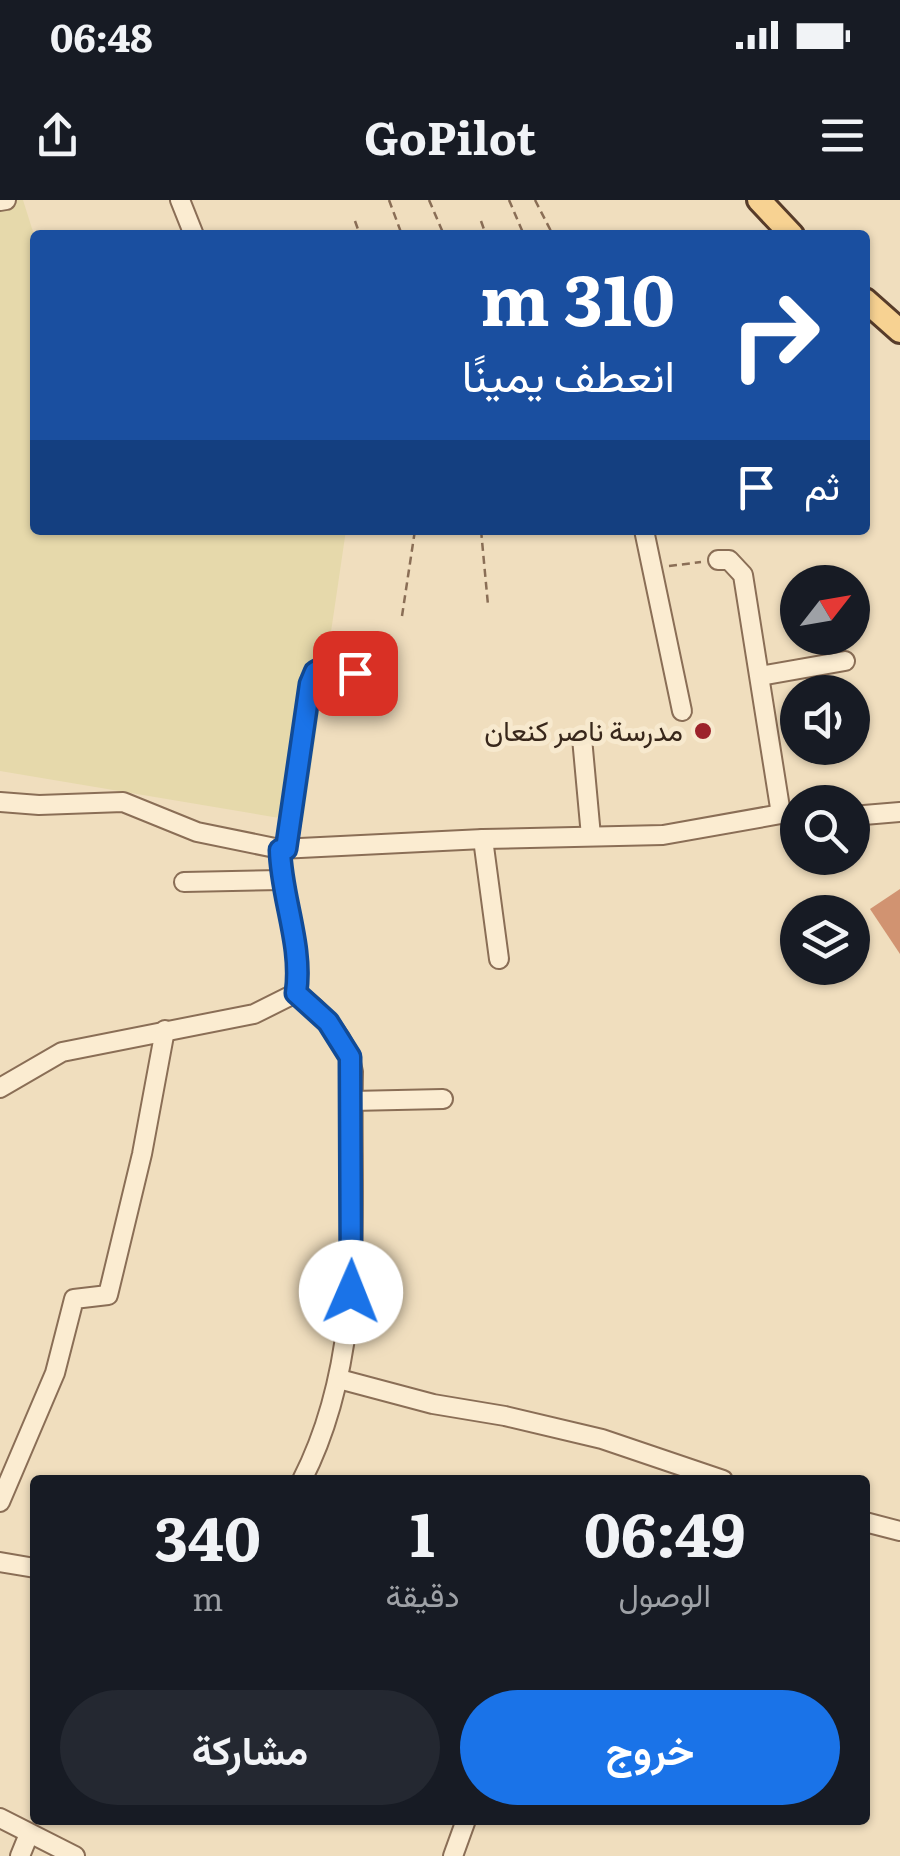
<!DOCTYPE html>
<html lang="ar">
<meta charset="utf-8">
<style>
body{margin:0;font-family:Literata,Vazirmatn,serif;background:#242831;color:#f1f3f6;direction:rtl;height:100vh;display:flex;flex-direction:column;font-size:38px;white-space:nowrap}
*{box-sizing:border-box;margin:0}
p{font-size:32px;color:#9ea1a6}
.icon{flex:none;width:55px;height:55px;fill:none;stroke:currentColor;stroke-width:2;stroke-linecap:round;stroke-linejoin:round}
.map{position:relative;flex:1;overflow:hidden;direction:ltr}
.drawer{position:absolute;left:30px;top:1275px;width:840px;height:350px;display:flex;flex-direction:column;background:#171b24;border-radius:10px;box-shadow:0 2px 8px #0004;direction:rtl}
.drawer>*{flex:none}
.guide{position:absolute;left:30px;top:30px;width:840px;height:305px;border-radius:10px;box-shadow:0 2px 8px #0004;direction:rtl;background:#1a4fa0;color:#fff;overflow:hidden}
.needle{width:65px;rotate:59deg}
.buttons{position:absolute;left:780px;top:365px;display:grid;gap:20px}
.buttons a{display:grid;place-items:center;width:90px;height:90px;border-radius:50%;background:#171b24;box-shadow:0 2px 8px #0004;font-size:50px}
.pin{position:absolute;display:grid;place-items:center;width:85px;height:85px;color:#fff;margin:-42px;border-radius:20px;box-shadow:0 5px 15px #0006}
.me{position:absolute;width:110px;margin:-55px;rotate:1deg;stroke-linejoin:round;filter:drop-shadow(0 0 8px #0008)}
.turn{display:flex;align-items:center;gap:35px;height:210px;padding:0 30px;font-size:45px}
.turn .icon{width:130px;height:130px;stroke-width:2.5}
.turn b{display:block;font-size:70px;line-height:85px}
.then{display:flex;align-items:center;height:95px;padding:0 30px;background:#0003;gap:20px;font-size:38px}
.eta{display:flex;justify-content:space-evenly;align-items:center;height:170px;text-align:center}
.eta b{font-size:60px;font-weight:700;line-height:70px}
.primary-button{display:flex;gap:20px;margin-top:auto;padding:20px 30px}
.primary-button a{flex:1;height:115px;border-radius:60px;background:#1a73e8;color:#fff;font-size:40px;font-weight:700;line-height:115px;text-align:center}
.primary-button a+a{background:#242831;color:#f1f3f6}
.status{display:flex;justify-content:space-between;align-items:center;height:70px;padding:0 50px;background:#171b24;direction:ltr}
.status svg{height:28px;fill:currentColor}
header{display:flex;justify-content:space-between;align-items:center;height:130px;padding:0 30px;background:#171b24;font-size:45px;font-weight:700}
.map>svg:first-child{display:block}
.farmland{fill:#e6d9ab}
.building{fill:#d19371}
.lines{fill:none;stroke-linecap:round;stroke-linejoin:round}
.minor-casing{stroke:#8a6e56;stroke-width:22}
.major-casing{stroke:#573c2a;stroke-width:28}
.path{stroke:#8a6e56;stroke-width:2.5;stroke-dasharray:8 5;stroke-linecap:butt}
.minor{stroke:#fbecd1;stroke-width:18}
.major{stroke:#f7d292;stroke-width:22}
.route-casing{stroke:#114b97;stroke-width:25}
.route{stroke:#1a73e8;stroke-width:18}
.poi-dot{fill:#9c222a;stroke:#f7e9ce;stroke-width:4}
.labels{text-anchor:middle;stroke-width:10;stroke-linejoin:round;paint-order:stroke}
.poi-label{font-size:28px;fill:#38271b;stroke:#f7e9ce;text-anchor:end}
</style>
<div class="status"><b>06:48</b><svg viewBox="0 0 49 12"><path d="M0 12V9h3v3zM5 12V6h3v6zM10 12V3h3v9zM15 12V0h3v12zM26 1h20v11H26zM47 4h2v5h-2z"/></svg></div>
<header><svg class="icon" aria-label="menu" viewBox="0 0 24 24"><path d="M4 6h16M4 12h16M4 18h16"/></svg>GoPilot<svg class="icon" aria-label="share" viewBox="0 0 24 24"><path d="M12 15V3M7 8l5-5 5 5M5 13v7h14v-7"/></svg></header>
<div class="map">
<svg width="900" height="1656" viewBox="0 0 900 1656">
<rect width="100%" height="100%" fill="#f0debe"/>
<polygon class="farmland" points="0,0 23,0 35,38 35,330 346,330 303,622 0,571"/>
<polygon class="building" points="900,689 900,754 870,709"/>
<g class="lines">
<defs>
<g id="minor">
<polyline points="180,0 194,35"/>
<polyline points="0,1 6,0"/>
<polyline points="644,330 682,511"/>
<polyline points="718,360 729,360 743,375 781,614"/>
<polyline points="760,476 845,461"/>
<polyline points="582,538 591,636"/>
<polyline points="0,602 39,605 123,602 197,632 280,649 483,639 663,635 781,614 798,616"/>
<polyline points="852,616 900,612"/>
<polyline points="483,639 499,759"/>
<polyline points="287,649 310,484 315,472 324,467 355,473"/>
<polyline points="184,682 281,680"/>
<path d="M 296,793 C 322,811 348,839 353,872 C 350,1009 367,1153 302,1280"/>
<path d="M 0,888 L 62,852 L 254,814 L 296,793 C 303,745 281,697 280,649"/>
<polyline points="352,901 443,899"/>
<polyline points="339,1179 433,1204 505,1216 602,1239 723,1280"/>
<polyline points="0,1302 55,1173 74,1099 108,1095 142,954 165,830"/>
<polyline points="865,1322 900,1331"/>
<polyline points="0,1362 35,1368"/>
<polyline points="0,1618 75,1656"/>
<polyline points="20,1656 29,1634"/>
<polyline points="453,1656 466,1620"/>
</g>
<g id="major">
<polyline points="759,0 792,35"/>
<polyline points="865,100 900,131"/>
</g>
</defs>
<use href="#minor" class="minor-casing"/>
<use href="#major" class="major-casing"/>
<g class="path">
<polyline points="389,0 402,35"/>
<polyline points="429,0 444,35"/>
<polyline points="509,0 524,35"/>
<polyline points="535,0 553,35"/>
<polyline points="355,21 360,35"/>
<polyline points="481,21 486,35"/>
<polyline points="481,330 488,405"/>
<polyline points="669,366 701,362"/>
<polyline points="402,416 415,330"/>
</g>
<use href="#minor" class="minor"/>
<use href="#major" class="major"/>
</g>
<g class="lines">
<defs>
<path id="route" d="M 351,1092 L 350,857 L 328,822 L 296,793 C 303,745 281,697 280,650 L 286,649 L 310,484 L 315,472 L 324,467 L 355,473"/>
</defs>
<use href="#route" class="route-casing"/>
<use href="#route" class="route"/>
</g>
<circle class="poi-dot" cx="703" cy="531" r="10"/>
<g class="labels">
<g class="poi-label">
<text x="683" y="541">مدرسة ناصر كنعان</text>
</g>
</g>
</svg>
<div class="buttons">
<a><svg class="needle" viewBox="-14 -14 28 28"><path d="M0-13l5 13h-10z" fill="#e53935"/><path d="M0 13l5-13h-10z" fill="#9ea1a6"/></svg></a>
<a><svg class="icon" aria-label="sound" viewBox="0 0 24 24"><path d="M4 9h4l5-4v14l-5-4H4zM17 9q2 3 0 6"/></svg></a>
<a><svg class="icon" aria-label="search" viewBox="0 0 24 24"><circle cx="10" cy="10" r="6"/><path d="M15 15l6 6"/></svg></a>
<a><svg class="icon" aria-label="layers" viewBox="0 0 24 24"><path d="M12 4l9 5-9 5-9-5zM3 14l9 5 9-5"/></svg></a>
</div>
<div class="pin" style="left:355px;top:473px;background:#d93025"><svg class="icon" aria-label="arrive" viewBox="0 0 24 24"><path d="M6 21V4h12l-3 4 3 4H6"/></svg></div>
<svg class="me" style="left:351px;top:1092px" viewBox="-20 -20 40 40"><circle r="19" fill="#fff"/><path d="M0-13L10 11 0 6-10 11z" fill="#1a73e8"/></svg>
<div class="guide">
<div class="turn"><svg class="icon" aria-label="right" viewBox="0 0 24 24"><path d="M7 20v-9h11M14 6l5 5-5 5"/></svg><div><b>310 m</b>انعطف يمينًا</div></div>
<div class="then">ثم<svg class="icon" aria-label="arrive" viewBox="0 0 24 24"><path d="M6 21V4h12l-3 4 3 4H6"/></svg></div>
</div>
<section class="drawer">
<div class="eta">
<div><b>06:49</b><p>الوصول</p></div>
<div><b>1</b><p>دقيقة</p></div>
<div><b>340</b><p>m</p></div>
</div>
<div class="primary-button"><a>خروج</a><a>مشاركة</a></div>
</section>
</div>
